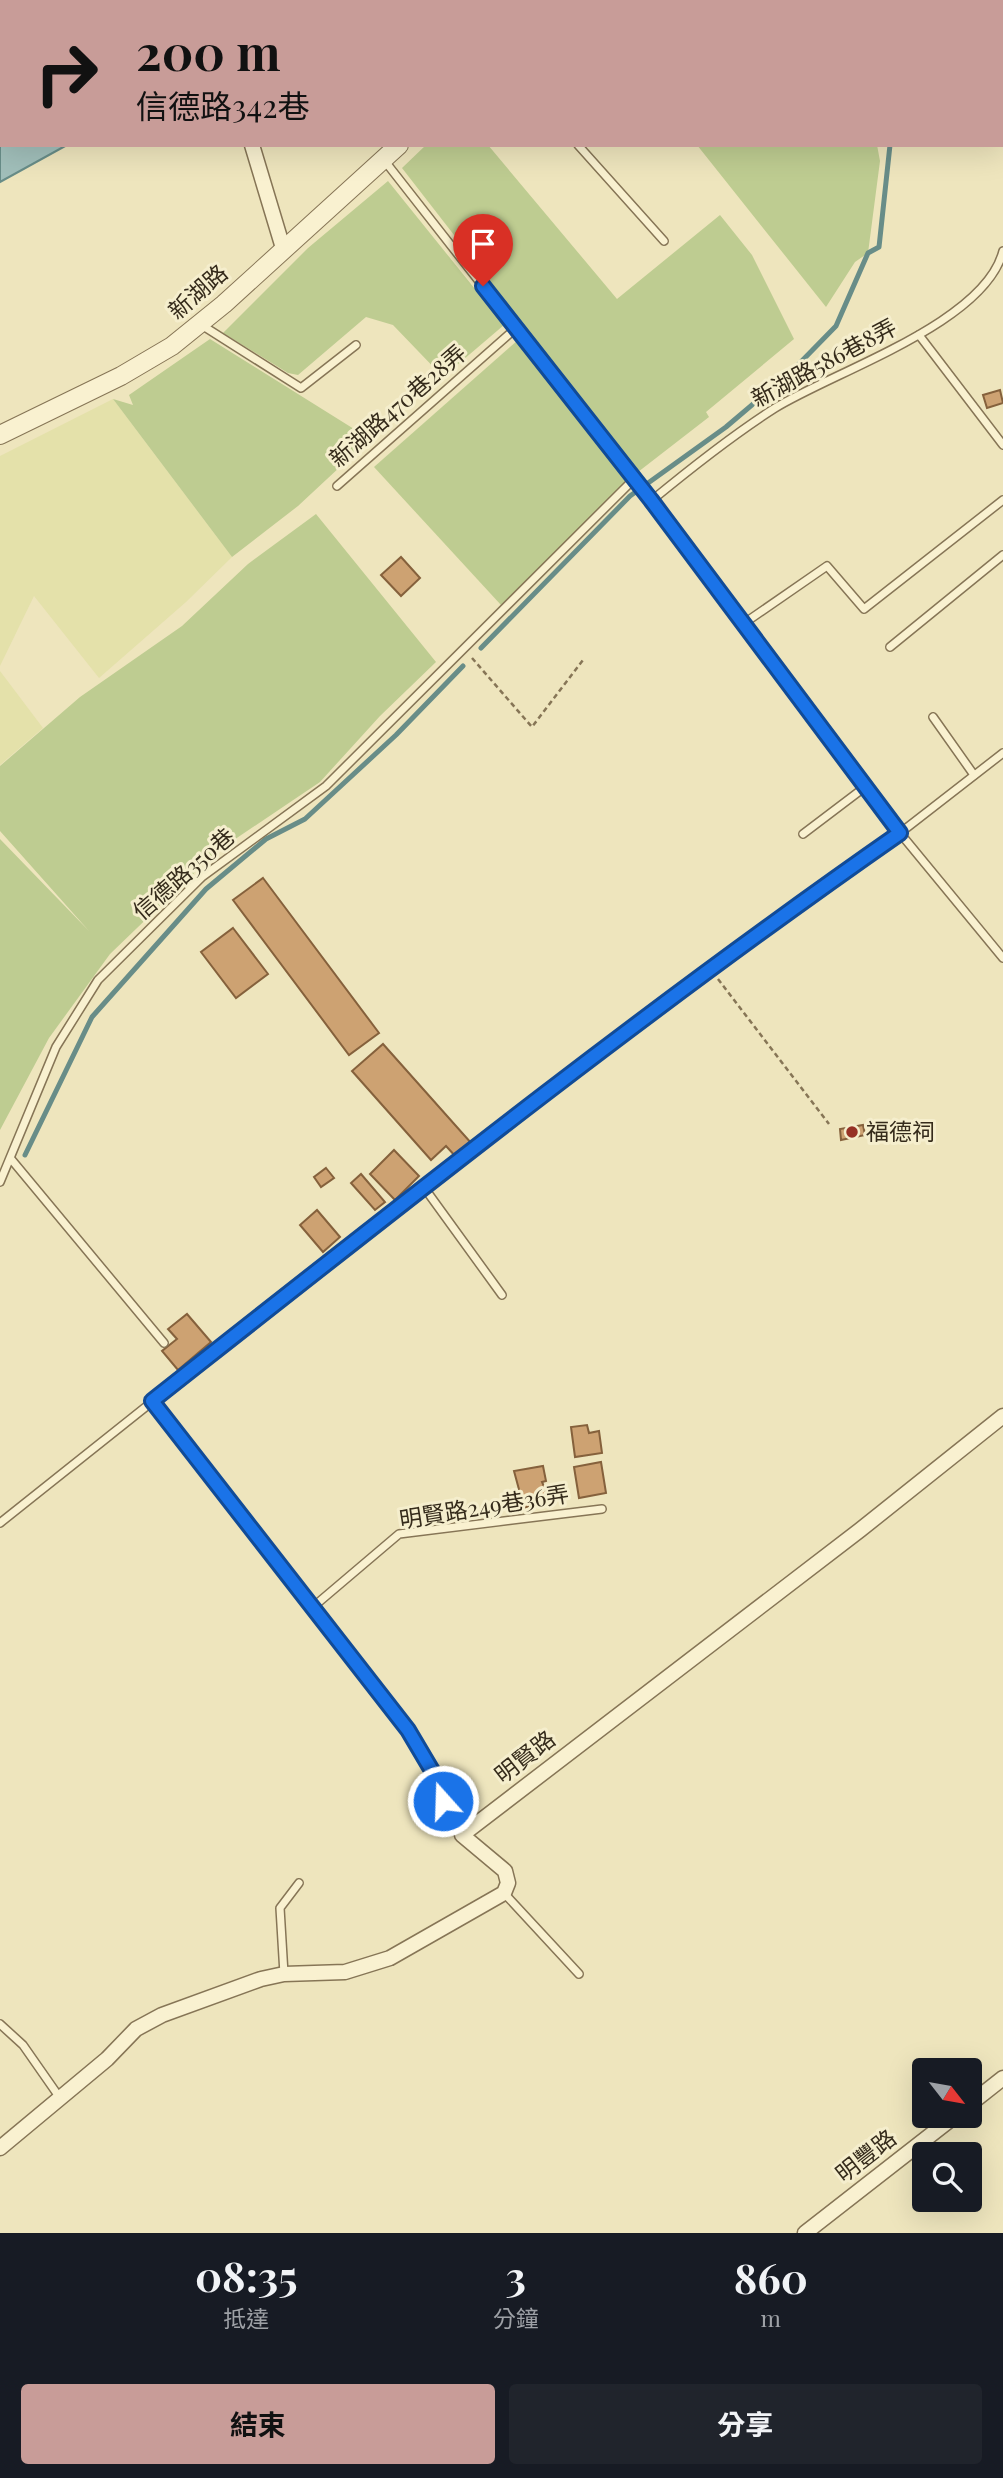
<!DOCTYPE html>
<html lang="zh-TW">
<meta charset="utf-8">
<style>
body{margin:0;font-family:"Playfair Display","Noto Sans TC",serif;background:#20242c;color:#f1f3f6;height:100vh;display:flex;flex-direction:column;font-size:26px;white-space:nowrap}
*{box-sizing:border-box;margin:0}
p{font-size:23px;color:#9ea1a6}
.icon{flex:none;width:38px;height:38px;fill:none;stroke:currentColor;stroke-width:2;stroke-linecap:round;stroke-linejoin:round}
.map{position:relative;height:2233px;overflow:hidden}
.drawer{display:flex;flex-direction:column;background:#171b24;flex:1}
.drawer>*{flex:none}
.banner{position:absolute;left:0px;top:0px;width:1004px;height:147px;box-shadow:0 7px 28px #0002;background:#c89c98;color:#111;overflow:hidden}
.needle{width:46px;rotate:121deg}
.tools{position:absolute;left:912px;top:2058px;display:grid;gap:14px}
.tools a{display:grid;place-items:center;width:70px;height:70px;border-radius:7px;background:#171b24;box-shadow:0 7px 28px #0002;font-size:35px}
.pin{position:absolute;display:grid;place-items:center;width:60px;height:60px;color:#fff;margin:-72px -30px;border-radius:50% 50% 50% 0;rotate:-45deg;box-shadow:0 0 7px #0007}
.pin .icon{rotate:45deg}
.me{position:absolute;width:77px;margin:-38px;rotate:340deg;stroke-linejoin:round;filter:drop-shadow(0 0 5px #0008)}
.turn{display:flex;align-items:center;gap:24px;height:147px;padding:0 21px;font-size:32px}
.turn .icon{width:91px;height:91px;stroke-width:2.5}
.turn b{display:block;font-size:49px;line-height:60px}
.eta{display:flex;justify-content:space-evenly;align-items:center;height:119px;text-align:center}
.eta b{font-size:42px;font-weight:700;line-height:49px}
.action{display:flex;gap:14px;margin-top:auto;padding:14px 21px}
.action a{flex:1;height:80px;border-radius:7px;background:#c89c98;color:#111;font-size:28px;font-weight:700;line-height:80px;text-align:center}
.action a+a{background:#20242c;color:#f1f3f6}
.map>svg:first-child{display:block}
.farmland{fill:#e4e1aa}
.green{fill:#becc91}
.water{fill:#a1bfba;stroke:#688d88;stroke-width:2}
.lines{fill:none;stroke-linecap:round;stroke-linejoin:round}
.stream{stroke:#688d88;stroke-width:5}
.building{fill:#cda272;stroke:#85613c;stroke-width:2}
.service-casing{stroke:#867556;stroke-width:10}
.minor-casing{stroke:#867556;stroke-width:17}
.tertiary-casing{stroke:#867556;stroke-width:20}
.path{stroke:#867556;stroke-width:2.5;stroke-dasharray:5 3.5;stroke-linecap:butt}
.service{stroke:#f9f1d0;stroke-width:7}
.minor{stroke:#f9f1d0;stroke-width:14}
.tertiary{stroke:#f9f1d0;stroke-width:18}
.route-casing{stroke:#114b97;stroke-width:18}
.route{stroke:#1a73e8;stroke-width:12}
.poi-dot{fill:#963125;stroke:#f5eecd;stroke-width:2.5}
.labels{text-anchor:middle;stroke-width:6;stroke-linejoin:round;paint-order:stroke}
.street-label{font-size:23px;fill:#352b1b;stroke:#f5eecd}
.poi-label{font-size:23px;fill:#352b1b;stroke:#f5eecd;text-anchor:start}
</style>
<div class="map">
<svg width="1003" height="2233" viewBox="0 0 1003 2233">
<rect width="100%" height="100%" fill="#eee5bd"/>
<g class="farmland">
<polygon points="113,399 232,557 186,602 99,678 34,596 0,666 0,456"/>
<polygon points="0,671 43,728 0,765"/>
</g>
<g class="green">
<polygon points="597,0 711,0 712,2 595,2"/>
<polygon points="426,145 488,145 617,299 720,215 752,255 794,339 706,412 709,417 638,472 402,168"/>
<polygon points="697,145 877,145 880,161 868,253 855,262 826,307"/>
<polygon points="388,181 504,325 443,377 393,325 366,317 298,375 288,373 223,333 308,248"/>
<polygon points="210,339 370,439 298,506 232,557 113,399 133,405 129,395"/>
<polygon points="518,340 628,482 501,605 374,467"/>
<polygon points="316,514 436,662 380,716 320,782 216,852 110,954 49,1038 0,1130 0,839 89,931 0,831 0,766 80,697 182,626 248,564"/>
</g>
<polygon class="water" points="0,12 2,145 67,145 0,182"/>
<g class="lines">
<g class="stream">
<polyline points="877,2 879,0"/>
<polyline points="481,648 630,496 726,427 792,371 836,326 868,253 879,247 890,145"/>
<polyline points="25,1155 92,1017 206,889 266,839 305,819 396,735 463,666"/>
</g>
</g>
<g class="building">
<polygon points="1000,390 1003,403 987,408 983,395"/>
<polygon points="401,557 420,578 401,596 381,575"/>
<polygon points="263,878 379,1033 349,1055 233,900"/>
<polygon points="233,928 268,974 236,998 201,952"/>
<polygon points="383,1044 472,1144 457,1158 446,1146 431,1160 352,1071"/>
<polygon points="863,1125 865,1135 841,1140 840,1129"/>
<polygon points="394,1150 419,1176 395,1200 370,1174"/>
<polygon points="326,1168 334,1178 321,1187 314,1177"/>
<polygon points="361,1174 385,1202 375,1210 351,1183"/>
<polygon points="317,1210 340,1237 323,1252 300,1225"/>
<polygon points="187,1314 211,1342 178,1370 162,1351 177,1339 168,1329"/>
<polygon points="587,1425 589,1433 599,1431 602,1453 575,1457 571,1427"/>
<polygon points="601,1462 606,1493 579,1498 574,1467"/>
<polygon points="543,1466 546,1481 542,1482 548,1496 542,1497 543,1501 524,1508 514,1471"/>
</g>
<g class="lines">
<defs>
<g id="service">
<polyline points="578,145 664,241"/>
<polyline points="384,160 634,479 900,833 1003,958"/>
<polyline points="200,324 301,388 356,345"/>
<polyline points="919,335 1003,445"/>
<polyline points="337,486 516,328"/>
<path d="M 651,501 C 691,468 731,436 775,408 C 835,371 985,323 1003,251"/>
<polyline points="743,624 827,566 864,609 1003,500"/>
<polyline points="890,647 1003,555"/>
<polyline points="933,717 974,775"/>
<polyline points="803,834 865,787"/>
<polyline points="11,1159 164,1343"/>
<polyline points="0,1182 56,1047 98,980 202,877 326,786 634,479"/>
<polyline points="423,1186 502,1295"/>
<path d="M 152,1401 L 408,1730 C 429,1765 442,1800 462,1835"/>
<polyline points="0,1523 423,1186 784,913 900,833 1003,753"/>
<polyline points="313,1607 399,1534 602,1509"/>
<polyline points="504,1893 579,1974"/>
<polyline points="284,1974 280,1908 299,1883"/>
<polyline points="0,2024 23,2045 60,2098"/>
</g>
<g id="minor">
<polyline points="117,0 120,2"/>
<polyline points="252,145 283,248"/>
<polyline points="970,2104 1003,2078"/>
<polyline points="0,2148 107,2059 136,2029 162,2015 261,1979 284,1974 345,1972 390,1958 504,1893 508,1883 505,1871 462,1835 860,1530 1003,1416"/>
<polyline points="805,2233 955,2116"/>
</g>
<g id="tertiary">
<polyline points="569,2 571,0"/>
<polyline points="0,435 121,376 172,346 224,304 399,145"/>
</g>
</defs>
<use href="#service" class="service-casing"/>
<use href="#minor" class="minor-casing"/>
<use href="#tertiary" class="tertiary-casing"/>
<g class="path">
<polyline points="472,658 532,727 583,660"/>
<polyline points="718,979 829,1124"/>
</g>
<use href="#service" class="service"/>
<use href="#minor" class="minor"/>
<use href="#tertiary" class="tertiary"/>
</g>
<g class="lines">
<defs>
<path id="route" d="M 443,1801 L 434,1774 L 408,1730 L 152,1401 C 398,1207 643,1012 900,833 L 651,500 L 483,286"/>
</defs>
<use href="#route" class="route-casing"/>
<use href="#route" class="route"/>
</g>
<circle class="poi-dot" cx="852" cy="1132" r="7"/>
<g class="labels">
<g class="street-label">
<text transform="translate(198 292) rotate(-41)" y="8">新湖路</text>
<text transform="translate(824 363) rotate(-28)" y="8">新湖路586巷8弄</text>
<text transform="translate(398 406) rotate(-41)" y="8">新湖路470巷28弄</text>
<text transform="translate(184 874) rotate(-41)" y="8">信德路350巷</text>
<text transform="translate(484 1507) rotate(-9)" y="8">明賢路249巷36弄</text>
<text transform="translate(525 1757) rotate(-38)" y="8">明賢路</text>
<text transform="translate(866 2156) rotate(-38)" y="8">明豐路</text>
</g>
<g class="poi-label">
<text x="866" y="1140">福德祠</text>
</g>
</g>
</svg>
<div class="tools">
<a><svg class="needle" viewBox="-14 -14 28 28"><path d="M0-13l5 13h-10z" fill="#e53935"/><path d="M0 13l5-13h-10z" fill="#9ea1a6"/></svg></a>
<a><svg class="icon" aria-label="search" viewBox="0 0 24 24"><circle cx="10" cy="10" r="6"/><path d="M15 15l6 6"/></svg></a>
</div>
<div class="pin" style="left:483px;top:286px;background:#d93025"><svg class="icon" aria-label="arrive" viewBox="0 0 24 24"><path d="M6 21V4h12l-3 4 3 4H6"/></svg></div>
<svg class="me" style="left:443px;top:1801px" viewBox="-20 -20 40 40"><circle r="17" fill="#1a73e8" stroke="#fff" stroke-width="3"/><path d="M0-11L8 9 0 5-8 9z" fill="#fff"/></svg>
<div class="banner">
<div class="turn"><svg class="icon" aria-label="right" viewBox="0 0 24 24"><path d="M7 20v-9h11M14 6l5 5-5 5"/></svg><div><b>200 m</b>信德路342巷</div></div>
</div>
</div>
<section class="drawer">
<div class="eta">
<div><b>08:35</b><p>抵達</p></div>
<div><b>3</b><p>分鐘</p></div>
<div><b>860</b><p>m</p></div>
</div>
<div class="action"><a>結束</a><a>分享</a></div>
</section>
